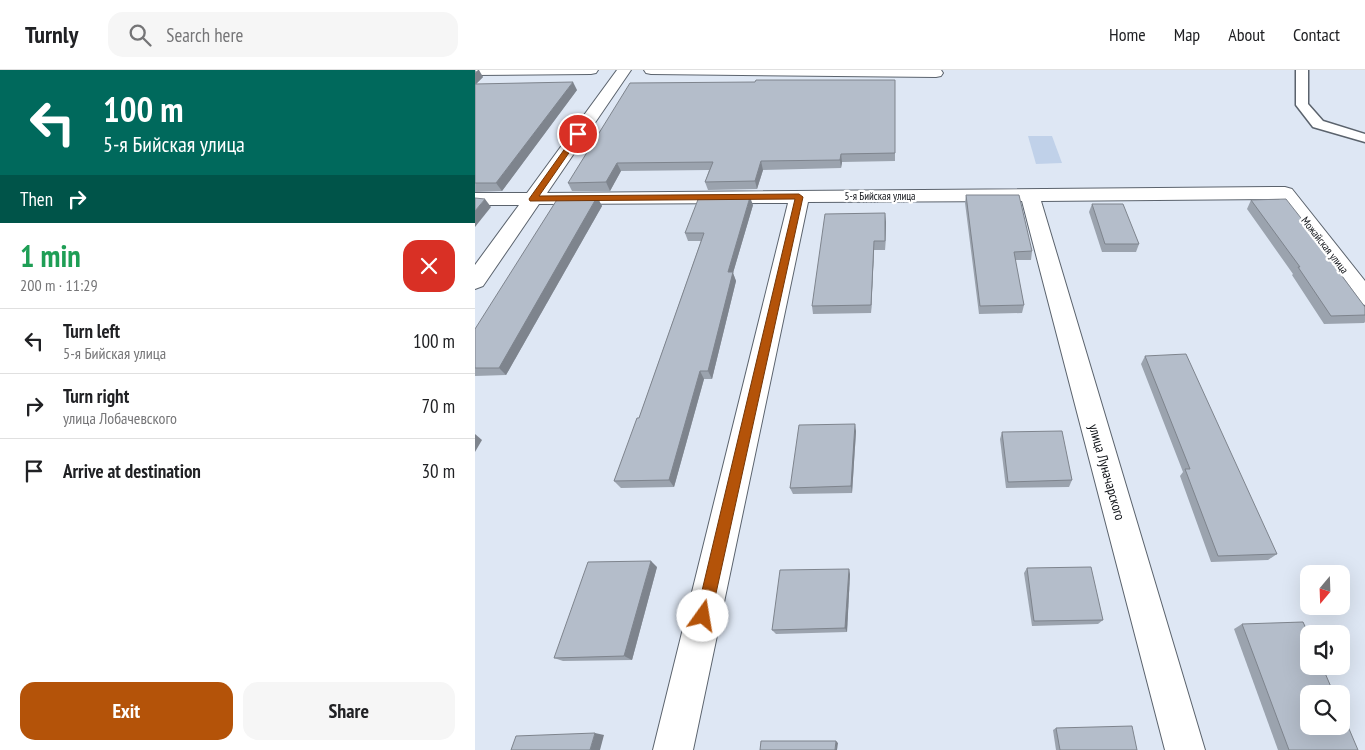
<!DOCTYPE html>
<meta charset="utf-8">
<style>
body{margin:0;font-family:"PT Sans Narrow",sans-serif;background:#f6f6f6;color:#202124;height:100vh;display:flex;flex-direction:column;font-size:19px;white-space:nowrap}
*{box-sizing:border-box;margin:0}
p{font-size:16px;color:#757577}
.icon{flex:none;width:28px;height:28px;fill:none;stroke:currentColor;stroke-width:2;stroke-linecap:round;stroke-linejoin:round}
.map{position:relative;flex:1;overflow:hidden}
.sheet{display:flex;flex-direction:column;background:#fff;width:475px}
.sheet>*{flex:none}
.guide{background:#00695c;color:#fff;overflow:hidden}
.needle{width:32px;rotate:199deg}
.tools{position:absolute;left:825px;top:495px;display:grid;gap:10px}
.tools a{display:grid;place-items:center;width:50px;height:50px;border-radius:10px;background:#fff;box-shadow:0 5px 20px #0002;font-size:25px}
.pin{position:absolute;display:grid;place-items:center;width:42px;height:42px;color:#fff;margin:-21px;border:2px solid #fff;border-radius:50%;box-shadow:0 1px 5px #0007}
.me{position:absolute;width:55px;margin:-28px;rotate:13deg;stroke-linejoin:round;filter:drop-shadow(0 0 4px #0008)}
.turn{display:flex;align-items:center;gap:18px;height:105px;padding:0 20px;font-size:22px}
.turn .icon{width:65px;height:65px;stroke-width:2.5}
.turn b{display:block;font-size:35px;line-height:42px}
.then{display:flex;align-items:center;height:48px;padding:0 20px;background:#0003;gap:10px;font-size:19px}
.round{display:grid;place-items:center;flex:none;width:52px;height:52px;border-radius:15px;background:#f6f6f6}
.overview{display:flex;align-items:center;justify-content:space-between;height:85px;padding:0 20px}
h1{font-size:30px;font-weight:700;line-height:38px;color:#1e9e55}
.button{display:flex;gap:10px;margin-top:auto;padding:10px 20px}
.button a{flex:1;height:58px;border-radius:15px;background:#b45309;color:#fff;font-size:20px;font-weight:700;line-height:58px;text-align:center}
.button a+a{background:#f6f6f6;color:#202124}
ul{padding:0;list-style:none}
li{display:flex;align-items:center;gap:15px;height:65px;padding:0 20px;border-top:1px solid #e0e0e0}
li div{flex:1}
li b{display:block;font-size:19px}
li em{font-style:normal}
header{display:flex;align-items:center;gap:30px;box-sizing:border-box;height:70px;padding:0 25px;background:#fff;border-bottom:1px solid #e0e0e0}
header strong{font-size:24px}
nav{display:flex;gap:28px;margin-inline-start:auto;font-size:18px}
.search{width:350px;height:45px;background:#f6f6f6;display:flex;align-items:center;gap:12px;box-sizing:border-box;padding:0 18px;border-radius:15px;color:#757577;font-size:19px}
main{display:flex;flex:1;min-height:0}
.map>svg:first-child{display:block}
.green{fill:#c0d1e9}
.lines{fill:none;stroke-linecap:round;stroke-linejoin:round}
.lane-casing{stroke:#5b636d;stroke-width:3}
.street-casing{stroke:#5b636d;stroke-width:2}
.lane{fill:#fff;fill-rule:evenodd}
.street{fill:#fff;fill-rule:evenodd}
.wall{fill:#9ba3ae}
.shaded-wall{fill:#7e848d}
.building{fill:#b4bdca;stroke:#7e848d}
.route{fill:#b45309;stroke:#753606}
.labels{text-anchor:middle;stroke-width:4.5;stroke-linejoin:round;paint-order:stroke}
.far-street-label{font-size:11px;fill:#101318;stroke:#fff}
.street-label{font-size:14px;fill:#101318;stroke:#fff}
</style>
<header>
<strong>Turnly</strong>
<div class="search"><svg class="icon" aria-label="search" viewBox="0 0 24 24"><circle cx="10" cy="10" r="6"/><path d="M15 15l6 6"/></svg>Search here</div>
<nav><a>Home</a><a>Map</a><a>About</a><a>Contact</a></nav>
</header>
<main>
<section class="sheet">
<div class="guide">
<div class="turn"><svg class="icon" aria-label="left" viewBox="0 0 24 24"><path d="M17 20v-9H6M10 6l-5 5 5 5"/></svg><div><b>100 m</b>5-я Бийская улица</div></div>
<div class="then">Then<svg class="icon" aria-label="right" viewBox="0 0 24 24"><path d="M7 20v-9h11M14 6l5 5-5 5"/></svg></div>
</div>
<div class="overview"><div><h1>1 min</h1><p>200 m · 11:29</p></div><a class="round" style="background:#d93025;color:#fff"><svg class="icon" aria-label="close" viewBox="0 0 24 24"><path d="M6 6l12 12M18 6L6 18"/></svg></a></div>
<ul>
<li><svg class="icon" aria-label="left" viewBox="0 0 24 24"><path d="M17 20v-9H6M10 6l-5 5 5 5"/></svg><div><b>Turn left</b><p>5-я Бийская улица</p></div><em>100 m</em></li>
<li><svg class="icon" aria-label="right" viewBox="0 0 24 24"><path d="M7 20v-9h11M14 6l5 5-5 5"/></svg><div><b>Turn right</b><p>улица Лобачевского</p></div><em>70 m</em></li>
<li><svg class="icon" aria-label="arrive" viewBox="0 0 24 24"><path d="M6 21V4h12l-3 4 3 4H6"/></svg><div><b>Arrive at destination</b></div><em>30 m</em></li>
</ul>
<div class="button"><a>Exit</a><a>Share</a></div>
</section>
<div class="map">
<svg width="890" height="680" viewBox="0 0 890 680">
<rect width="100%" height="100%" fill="#dee7f4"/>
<polygon class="green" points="553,66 577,66 587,93 561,94"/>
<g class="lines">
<defs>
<polygon id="lane" points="821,0 833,0 833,34 848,51 890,64 890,72 838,57 821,35"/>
<g id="street">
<polygon points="0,0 123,0 121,3 116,4 0,5"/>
<polygon points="142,0 156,0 72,123 810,117 817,119 890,211 890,235 882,233 804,129 566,131 730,680 690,680 547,131 333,132 218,680 178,680 313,133 64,134 8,216 0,219 0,195 44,135 0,135 0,123 52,123"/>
<polygon points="169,0 466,0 468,3 466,6 461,7 176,4 171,3"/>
</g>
</defs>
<use href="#lane" class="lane-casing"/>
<use href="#street" class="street-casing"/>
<use href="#lane" class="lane"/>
<use href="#street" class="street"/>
</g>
<g class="wall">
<polygon points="0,0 8,7 1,14 102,20 27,121 0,122"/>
<polygon points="420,10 420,91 367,92 366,98 288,100 282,119 233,120 230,112 234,100 146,101 135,121 97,121 93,113 280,12"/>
<polygon points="491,125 557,181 556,190 540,190 549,235 547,243 504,244 490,133"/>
<polygon points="122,127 127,136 31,305 0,306 0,259"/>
<polygon points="776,130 844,171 843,173 890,237 890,252 889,253 849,254 817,205 818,204 772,139"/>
<polygon points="617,134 664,174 661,182 627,182 614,142"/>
<polygon points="278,135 258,203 261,211 237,309 229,309 199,417 146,418 139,411 164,348 226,171 213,171 210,163"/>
<polygon points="411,152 410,180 399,180 396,243 338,244 337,236"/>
<polygon points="670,286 802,484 793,490 736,492 705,406 708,402 666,294"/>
<polygon points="381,361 377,423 318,424 315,418"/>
<polygon points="527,362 597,410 594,417 531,418 525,369"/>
<polygon points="182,497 157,590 88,591 79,588"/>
<polygon points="552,498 628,550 623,554 557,556 549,503"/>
<polygon points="375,504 372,562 301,564 297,560"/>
<polygon points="767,554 883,680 803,680 759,559"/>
<polygon points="581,658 662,680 581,680 578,660"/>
</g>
<g class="shaded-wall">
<polygon points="3,0 4,0 8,7 0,15 0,3"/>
<polygon points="98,12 102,20 27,121 21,113"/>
<polygon points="366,84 367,92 366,98 365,90"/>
<polygon points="286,91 288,100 282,119 280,111"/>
<polygon points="142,93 146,101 135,121 131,112"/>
<polygon points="122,127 127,136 31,305 24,298"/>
<polygon points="275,127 278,135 258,203 261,211 237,309 233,301 253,202"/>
<polygon points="10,129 16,137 0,157 0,141"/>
<polygon points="410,143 411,152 410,180"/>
<polygon points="399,171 399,180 396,243 396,235"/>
<polygon points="225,301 229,309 199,417 194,410"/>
<polygon points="380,354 381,361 377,423 376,416"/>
<polygon points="0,364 7,370 0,382"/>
<polygon points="176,491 182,497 157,590 149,586"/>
<polygon points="374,499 375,504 372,562 370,558"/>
<polygon points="120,663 129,665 125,680 115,680"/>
<polygon points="361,671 363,673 362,680 360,680"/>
</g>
<g class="building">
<polygon points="281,10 420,10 420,83 366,84 365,90 286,91 280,111 230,112 238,92 142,93 131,112 93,113 155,13 280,12"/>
<polygon points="98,12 21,113 0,113 0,14"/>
<polygon points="491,125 544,125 557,181 539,182 549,235 505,236"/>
<polygon points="122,127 24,298 0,298 0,259 83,128"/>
<polygon points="224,127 275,127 253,202 258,202 233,301 225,301 194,410 139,411 162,348 164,348 229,163 210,163"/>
<polygon points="0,128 10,129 0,141"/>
<polygon points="811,129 844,171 841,171 890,237 890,245 856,246 823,197 825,197 776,130"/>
<polygon points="617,134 648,134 664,174 630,174"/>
<polygon points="410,143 410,171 399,171 396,235 337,236 350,144"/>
<polygon points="711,284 802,484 743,486 710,399 715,399 670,286"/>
<polygon points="380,354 376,416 315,418 324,355"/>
<polygon points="587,361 597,410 533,412 527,362"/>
<polygon points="176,491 149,586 79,588 113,492"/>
<polygon points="616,497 628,550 559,551 552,498"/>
<polygon points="374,499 370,558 297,560 305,500"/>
<polygon points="828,552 834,565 834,596 847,596 859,624 834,624 834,656 866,656 866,640 883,680 814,680 767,554"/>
<polygon points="657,656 662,680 585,680 581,658"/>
<polygon points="120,663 115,680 36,680 41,666"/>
<polygon points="286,671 361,671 360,680 285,680"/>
</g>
<polygon class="route" points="101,63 107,64 64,126 324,124 328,127 236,546 234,552 228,554 223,552 221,546 320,129 55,131 54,129"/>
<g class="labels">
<g class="far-street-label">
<text x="405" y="130">5-я Бийская улица</text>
<text transform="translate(850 175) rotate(52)" y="4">Можайская улица</text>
</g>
<g class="street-label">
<text transform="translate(632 402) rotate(74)" y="5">улица Луначарского</text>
</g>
</g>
</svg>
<div class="tools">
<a><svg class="needle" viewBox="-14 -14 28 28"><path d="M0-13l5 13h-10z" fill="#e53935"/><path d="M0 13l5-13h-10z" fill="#757577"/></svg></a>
<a><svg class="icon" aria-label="sound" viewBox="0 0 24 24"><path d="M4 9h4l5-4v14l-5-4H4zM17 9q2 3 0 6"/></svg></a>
<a><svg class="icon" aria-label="search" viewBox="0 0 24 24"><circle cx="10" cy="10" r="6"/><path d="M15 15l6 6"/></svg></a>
</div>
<div class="pin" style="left:103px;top:64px;background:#d93025"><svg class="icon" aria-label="arrive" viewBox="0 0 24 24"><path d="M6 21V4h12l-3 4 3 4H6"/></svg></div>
<svg class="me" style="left:228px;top:546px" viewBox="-20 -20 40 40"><circle r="19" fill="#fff"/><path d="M0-13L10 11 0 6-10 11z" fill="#b45309"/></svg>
</div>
</main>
